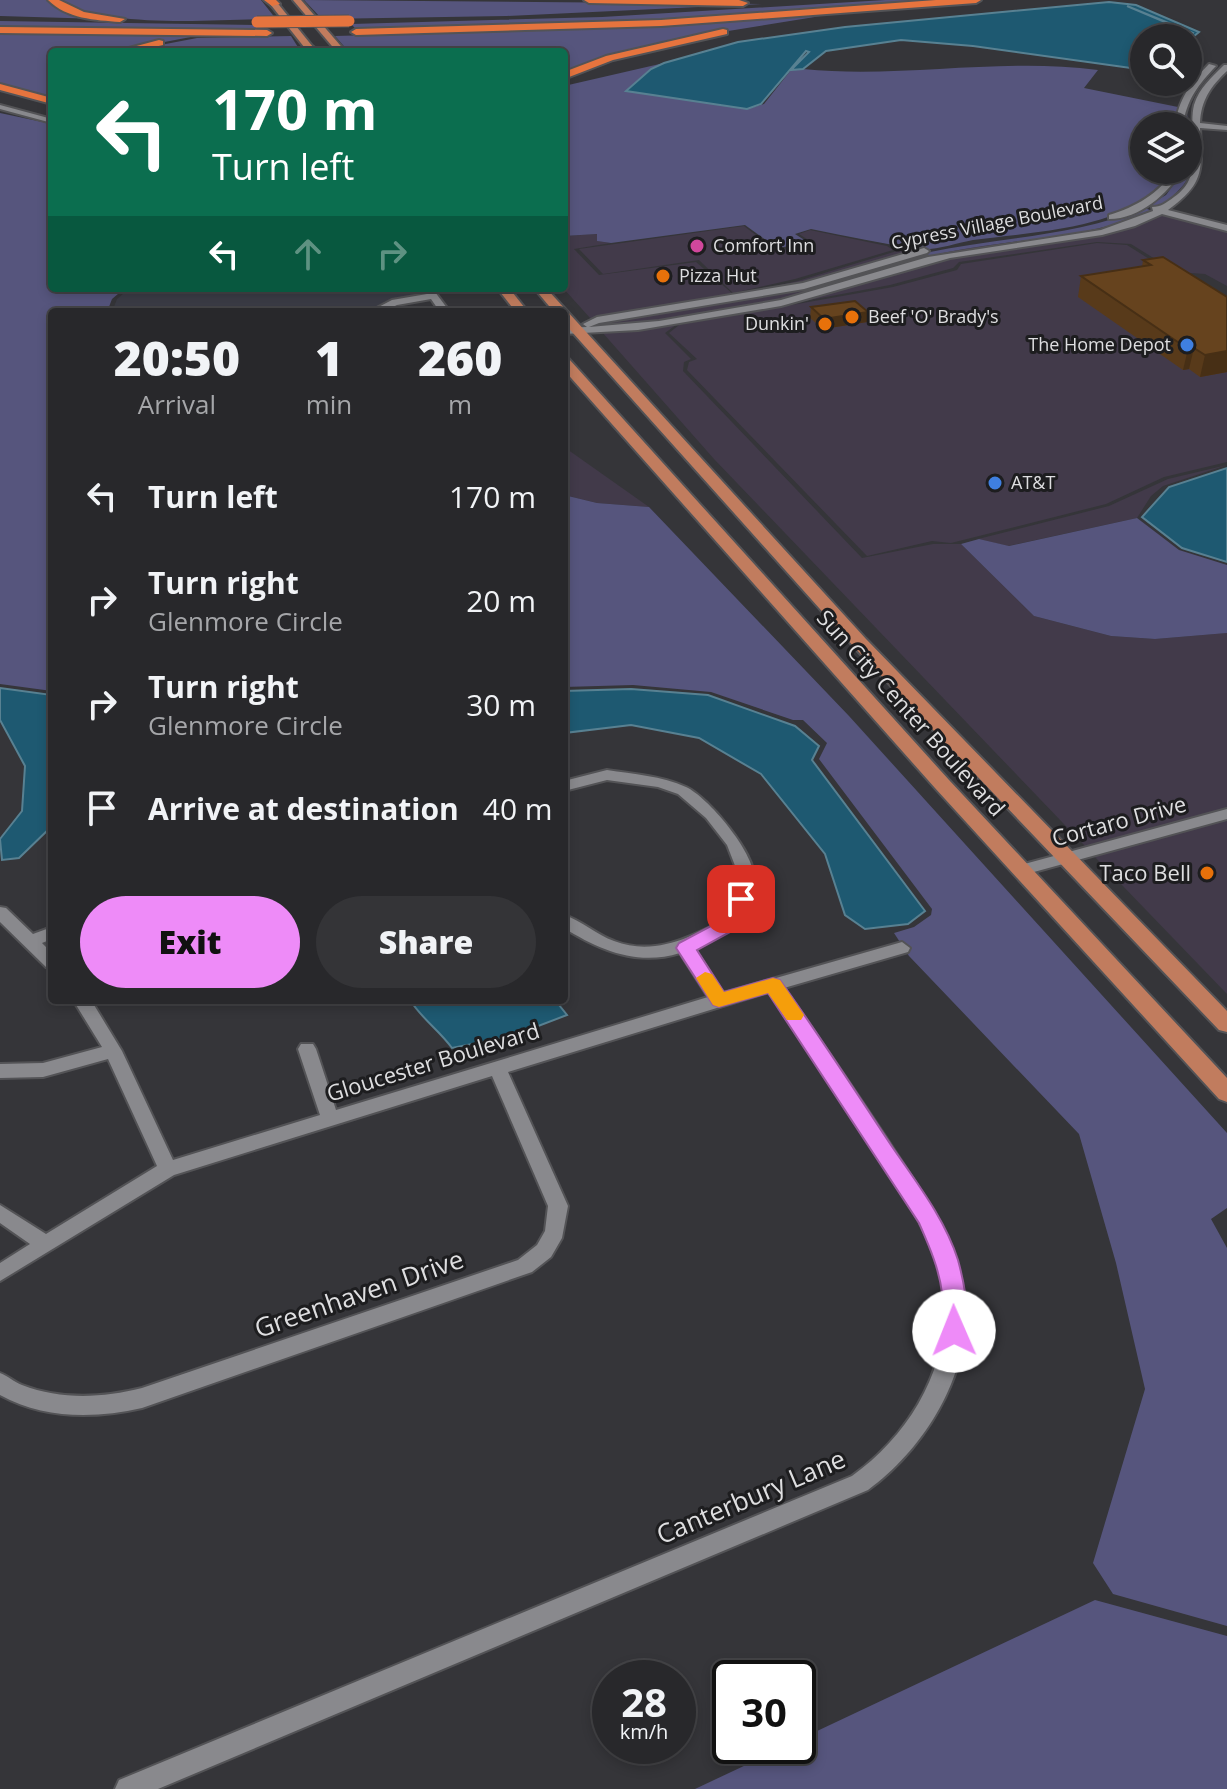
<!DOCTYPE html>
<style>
body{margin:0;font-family:"Open Sans",sans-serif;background:#343437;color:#f1f3f6;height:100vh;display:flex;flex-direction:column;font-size:30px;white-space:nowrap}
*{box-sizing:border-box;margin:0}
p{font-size:26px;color:#a5a6a9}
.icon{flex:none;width:44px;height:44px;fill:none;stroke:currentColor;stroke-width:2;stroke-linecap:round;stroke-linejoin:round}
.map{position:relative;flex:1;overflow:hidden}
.panel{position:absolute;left:48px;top:308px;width:520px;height:696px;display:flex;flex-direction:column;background:#28282b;border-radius:8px;box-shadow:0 4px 12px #0003,0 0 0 2px #444447}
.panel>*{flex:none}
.banner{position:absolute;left:48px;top:48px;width:520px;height:244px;border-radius:8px;box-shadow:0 4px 12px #0003,0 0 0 2px #444447;background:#0b6e4f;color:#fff;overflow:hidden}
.controls{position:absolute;left:1130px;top:24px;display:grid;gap:16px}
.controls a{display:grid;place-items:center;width:72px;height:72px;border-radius:50%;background:#28282b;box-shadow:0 4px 12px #0003,0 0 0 2px #444447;font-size:40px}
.speed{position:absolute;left:592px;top:1660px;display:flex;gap:16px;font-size:40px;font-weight:700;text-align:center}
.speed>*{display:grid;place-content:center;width:104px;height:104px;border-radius:50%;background:#28282b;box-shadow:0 4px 12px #0003,0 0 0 2px #444447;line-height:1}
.speed small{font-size:20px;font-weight:400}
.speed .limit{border:4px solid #111;border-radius:12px;background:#fff;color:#111}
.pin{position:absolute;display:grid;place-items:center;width:68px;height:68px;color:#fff;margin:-34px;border-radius:16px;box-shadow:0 4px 12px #0006}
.me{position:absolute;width:88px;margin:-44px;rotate:359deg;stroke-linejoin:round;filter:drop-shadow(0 0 6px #0008)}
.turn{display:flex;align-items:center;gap:28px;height:168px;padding:0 32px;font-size:36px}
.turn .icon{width:104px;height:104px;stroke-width:2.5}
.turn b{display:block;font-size:56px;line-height:68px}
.lanes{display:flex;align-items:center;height:76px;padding:0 32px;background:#0003;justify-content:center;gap:40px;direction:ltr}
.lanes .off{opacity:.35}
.eta{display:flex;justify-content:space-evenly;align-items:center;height:136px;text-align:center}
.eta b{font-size:48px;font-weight:800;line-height:56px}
.cta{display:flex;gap:16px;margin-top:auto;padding:16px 32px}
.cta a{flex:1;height:92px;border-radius:48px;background:#ee8bf8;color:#111;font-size:32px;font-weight:800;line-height:92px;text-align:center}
.cta a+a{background:#343437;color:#f1f3f6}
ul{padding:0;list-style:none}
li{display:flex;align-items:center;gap:24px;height:104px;padding:0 32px}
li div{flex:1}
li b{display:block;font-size:30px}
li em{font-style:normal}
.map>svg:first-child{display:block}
.commercial{fill:#423a4a}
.built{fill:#3b3c46}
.green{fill:#56557d}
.water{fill:#1e5971;stroke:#588192;stroke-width:2}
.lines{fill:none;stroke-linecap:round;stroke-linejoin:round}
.minor-casing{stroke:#535356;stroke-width:4}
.major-casing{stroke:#535356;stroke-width:4}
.highway-casing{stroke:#535356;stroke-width:4}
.minor{fill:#89898d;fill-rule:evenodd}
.major{fill:#c17c5e;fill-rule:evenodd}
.highway{fill:#e6743e;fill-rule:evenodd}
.highway-bridge-casing{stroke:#535356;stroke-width:13;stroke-linecap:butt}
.highway-bridge{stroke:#e6743e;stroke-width:11}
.wall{fill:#583a1a}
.shaded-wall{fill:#472f15}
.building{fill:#66431e;stroke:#472f15;stroke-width:2}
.route{fill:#ee8bf8;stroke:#9b5aa1;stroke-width:2}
.slow{fill:#f59e0b}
.hotel-dot{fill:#d1479c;stroke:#1d1d1f;stroke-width:3}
.food-dot{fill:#e8710a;stroke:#1d1d1f;stroke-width:3}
.shop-dot{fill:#3f7fe0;stroke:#1d1d1f;stroke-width:3}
.labels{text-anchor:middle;stroke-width:6;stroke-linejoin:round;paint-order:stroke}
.far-street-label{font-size:18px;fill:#dedee0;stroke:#1d1d1f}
.far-poi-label{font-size:18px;fill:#dedee0;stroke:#1d1d1f;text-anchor:start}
.street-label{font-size:22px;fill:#dedee0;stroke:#1d1d1f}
.poi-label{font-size:22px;fill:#dedee0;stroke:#1d1d1f;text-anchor:end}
.near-street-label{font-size:26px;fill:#dedee0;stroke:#1d1d1f}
</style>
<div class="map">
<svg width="1227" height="1789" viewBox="0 0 1227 1789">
<rect width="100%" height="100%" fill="#353539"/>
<g class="commercial">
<polygon points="1162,213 1227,230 1227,286 1205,274 1191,273 1184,277 1131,244 1097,242 959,262 953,268 890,285 799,302 947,258 1082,238"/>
<polygon points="1142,215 1076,235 940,255 777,301 618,327 598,328 595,324 806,288 925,253 930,256 972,246 1028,241"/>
<polygon points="744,226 777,251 816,245 799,234 810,230 887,246 893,250 795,279 733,293 699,260 603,274 579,249"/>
<polygon points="598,234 598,241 611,243 574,249 599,275 696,262 734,295 798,281 897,251 895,247 920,250 801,284 591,319 563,288 564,236"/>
<polygon points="1097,243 1127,245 1227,308 1227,462 1164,477 1106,504 951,543 932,541 867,556 687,370 689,362 697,359 669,333 679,325 893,287 957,270 961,264"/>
<polygon points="761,309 677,324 665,333 691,359 684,362 683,371 862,558 933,544 961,544 1034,616 1111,636 1155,639 1227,633 1227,808 1085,846 714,459 602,332"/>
<polygon points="564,447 649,507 597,503 564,495"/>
<polygon points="1227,465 1163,486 1151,496 1137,518 1008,546 978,539 1109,506 1168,479"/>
<polygon points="1227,820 1227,994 1094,856"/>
</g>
<polygon class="built" points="130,288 419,288 420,289 417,295 386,301 368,312 112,312 117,299"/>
<g class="green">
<polygon points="0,0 49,0 56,7 101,19 0,16"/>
<path d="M 58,0 L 261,0 L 276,19 C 215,19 110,30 58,0 Z"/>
<polygon points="304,0 762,4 507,16 322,19"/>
<polygon points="885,0 950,0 681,19 357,30 351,24 602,17"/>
<polygon points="821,16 685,38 564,74 564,52 349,52 335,36 559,30"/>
<polygon points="0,21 258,25 262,31 0,27"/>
<polygon points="0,33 196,36 112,52 52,52 52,100 0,85"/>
<polygon points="291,36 301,52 124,52 197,38"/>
<path d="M 664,63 L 651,69 L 627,91 L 747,109 L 764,104 L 791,70 L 803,69 C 901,79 999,57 1098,70 L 1084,88 L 1178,107 L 1174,126 L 1144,126 L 1144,170 L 1174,170 C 1136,230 1037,231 973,240 C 957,243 934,251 919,249 C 883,244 847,236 811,229 L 795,234 L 809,243 L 777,248 L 745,225 L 611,243 L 597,241 L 597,234 L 564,236 L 564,86 Z"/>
<path d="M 1186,108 C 1194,158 1206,173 1158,208 L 1149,205 L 1166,195 L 1184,170 L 1188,170 L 1188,126 L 1184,126 Z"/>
<polygon points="0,113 52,124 52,288 125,288 112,299 107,312 52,312 52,691 0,684"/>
<path d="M 1144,208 L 1153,211 C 1083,241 1004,238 930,256 L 925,253 C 999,237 1074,237 1144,208 Z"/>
<polygon points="564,495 597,503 649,507 849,716 1227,1133 1227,1208 1211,1219 1227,1248 1227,1626 1113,1594 1093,1563 1145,1389 1116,1263 1079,1134 909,956 894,933 914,927 931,915 932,909 819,759 827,743 803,720 793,720 711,692 633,685 564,687"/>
<polygon points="1137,518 1179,550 1227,565 1227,633 1155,639 1111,636 1034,616 961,544 979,539 1009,546"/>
<polygon points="1095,1600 1227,1636 1227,1789 695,1789 786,1746 798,1746 798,1740"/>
</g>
<g class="water">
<polygon points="1109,2 1136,5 1199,32 1188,41 1193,33 1127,6 1191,33 1186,38 1144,38 1144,61 1132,68 1144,64 1144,68 1138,69 973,46 901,40 826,51 803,69 791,70 809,52 806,51 761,104 747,109 626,91 651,69 664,63 738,42 845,27"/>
<polygon points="1227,468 1227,562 1182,548 1142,517 1169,487"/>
<polygon points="0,688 52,695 52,826 19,858 2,860 0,839 22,811 25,766 0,720"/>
<polygon points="631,689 708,695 795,726 819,746 812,760 925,911 908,924 865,929 845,915 825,854 761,774 699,738 631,725 564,733 564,691"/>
<path d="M 410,1000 L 555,1000 L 567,1015 L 512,1036 L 452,1048 C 439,1030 422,1019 410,1000 Z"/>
</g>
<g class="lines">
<defs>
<g id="minor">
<path d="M 1209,64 L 1216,66 C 1199,84 1186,100 1183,126 L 1175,126 C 1178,100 1191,82 1209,64 Z"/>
<path d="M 1224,65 L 1227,65 L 1227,71 C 1211,86 1201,100 1200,123 L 1227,126 L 1227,130 L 1200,128 C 1202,170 1205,183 1168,210 L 1227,225 L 1227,231 L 1162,214 L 1135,226 L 1102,235 L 950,258 L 781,306 L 638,330 L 564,334 L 564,328 L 587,327 L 583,324 L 597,317 L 803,283 L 924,248 L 929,251 L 927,253 L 804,289 L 599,323 L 589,327 L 659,321 L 781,300 L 928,257 L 1101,230 L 1153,211 L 1152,207 C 1161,207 1166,203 1174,197 C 1207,175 1187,135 1194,105 C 1199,88 1212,77 1224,65 Z"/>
<polygon points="0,105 52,119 52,123 0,109"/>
<path d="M 1175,170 L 1183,170 C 1167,194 1140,219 1109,219 L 1109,215 C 1136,207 1158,194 1175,170 Z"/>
<polygon points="422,288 432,288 450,312 440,312 431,299 397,305 382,312 369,312 392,300 427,294"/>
<path d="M 607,770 C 633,774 662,776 686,787 C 708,797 756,854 754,879 C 753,893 747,908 743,921 L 741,925 L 694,948 L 723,993 L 902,942 L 910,948 L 908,952 L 784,988 C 819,1038 853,1088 887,1139 C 915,1183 949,1227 961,1279 C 981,1358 930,1445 868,1490 L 158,1789 L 115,1789 L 119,1780 L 852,1476 C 921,1427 966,1338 934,1254 C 919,1214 892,1179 870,1144 C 837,1092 803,1042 769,992 L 508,1072 L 568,1206 L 562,1238 L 551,1257 L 532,1272 L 142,1408 C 94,1419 44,1419 0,1395 L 0,1373 C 8,1376 14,1382 22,1385 C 61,1400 102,1398 142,1388 L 518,1260 L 537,1245 L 545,1231 L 548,1206 L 492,1076 L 174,1175 L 0,1281 L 0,1263 L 30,1244 L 0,1223 L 0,1205 L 46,1234 L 157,1166 L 108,1059 L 43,1077 L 0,1078 L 0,1064 L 43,1063 L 102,1047 L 73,1000 L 91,1000 L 122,1051 L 173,1160 L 320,1115 L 298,1049 L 301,1044 L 313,1044 L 316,1049 L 336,1110 L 708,997 L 680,953 C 638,966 601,951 564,928 L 564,915 C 582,921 597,935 614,941 C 655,957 693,936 728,918 L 739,876 L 727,845 L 706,818 L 678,794 L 658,787 L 607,780 L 564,791 L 564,781 Z"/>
<polygon points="1227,809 1227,819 1023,875 1015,870 1017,866"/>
<polygon points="0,907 6,908 33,934 52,927 52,939 42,943 52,953 52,969 46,967 0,922"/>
</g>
<g id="major">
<polygon points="267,0 275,0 317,52 308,52"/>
<polygon points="293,0 301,0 346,52 337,52"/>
<polygon points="497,288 509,288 528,312 516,312"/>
<polygon points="534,288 546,288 866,639 1227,1011 1227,1032 1219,1030 854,647 564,323 564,312 554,312"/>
<polygon points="564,358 569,359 949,780 1227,1078 1227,1102 1219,1099 935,788 564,370"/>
</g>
<g id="highway">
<path d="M 48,0 L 59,0 L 84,12 L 125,19 L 120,22 C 95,20 67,19 48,0 Z"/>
<polygon points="264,0 276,0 280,4 272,6"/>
<polygon points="584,0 739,0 748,3 743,6 589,3"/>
<polygon points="936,0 981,0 976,3 661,26 356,35 351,32 356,29 661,20"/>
<polygon points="0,27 267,30 272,33 267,36 0,33"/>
<polygon points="723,29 727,30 727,34 613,60 564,79 564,72 606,56"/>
<polygon points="159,40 163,41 163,45 133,52 114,52"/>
<polygon points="310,45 315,48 314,52 304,52"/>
<polygon points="0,84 52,98 52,104 0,90"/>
</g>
</defs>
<use href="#minor" class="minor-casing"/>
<use href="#major" class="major-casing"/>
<use href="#highway" class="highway-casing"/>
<use href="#minor" class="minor"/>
<use href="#major" class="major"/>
<use href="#highway" class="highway"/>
<defs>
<polyline id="highway-bridge" points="257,22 349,21"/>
</defs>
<use href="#highway-bridge" class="highway-bridge-casing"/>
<use href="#highway-bridge" class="highway-bridge"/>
</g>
<g class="wall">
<polygon points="1143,260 1227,297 1227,372 1200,377 1189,369 1183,370 1078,297 1081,276 1142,267"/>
<polygon points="811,307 867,322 823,329 810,318"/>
</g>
<g class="shaded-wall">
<polygon points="868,312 867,322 823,329 824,319"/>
<polygon points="1194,348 1189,369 1183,370 1188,349"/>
<polygon points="1227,351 1227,372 1200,377 1205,355"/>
</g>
<g class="building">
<polygon points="1163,257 1227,297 1227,351 1205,355 1194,348 1188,349 1081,276 1151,265 1143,260"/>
<polygon points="855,301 868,312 824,319 811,307"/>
</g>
<path class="route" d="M 741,892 L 750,899 L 741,926 L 697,950 L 724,992 L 773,978 L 780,980 C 819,1035 856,1092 893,1148 C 917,1183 945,1219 958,1260 C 964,1282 972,1317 962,1338 L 954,1341 L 945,1338 C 939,1324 943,1308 942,1293 C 939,1268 929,1246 919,1223 L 768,993 L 719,1007 L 713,1005 L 676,948 L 679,943 L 726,918 L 731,899 Z"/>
<polygon class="slow" points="705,972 712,974 724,992 773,978 780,980 804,1015 801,1020 787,1020 768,993 719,1007 713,1005 696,978"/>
<circle class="hotel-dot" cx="697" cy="246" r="8"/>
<g class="food-dot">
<circle cx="663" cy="276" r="8"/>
<circle cx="852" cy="317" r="8"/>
<circle cx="825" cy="324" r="8"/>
<circle cx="1207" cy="873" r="8"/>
</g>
<g class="shop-dot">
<circle cx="1187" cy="345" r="8"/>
<circle cx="995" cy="483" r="8"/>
</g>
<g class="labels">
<g class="far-street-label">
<text transform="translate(997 223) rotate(-11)" y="6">Cypress Village Boulevard</text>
</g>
<g class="far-poi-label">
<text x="713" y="252">Comfort Inn</text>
<text x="679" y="282">Pizza Hut</text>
<text x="868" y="323">Beef 'O' Brady's</text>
<text x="809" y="330" text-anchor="end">Dunkin'</text>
<text x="1171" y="351" text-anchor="end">The Home Depot</text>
<text x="1011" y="489">AT&amp;T</text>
</g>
<g class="street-label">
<text transform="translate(911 713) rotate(48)" y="8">Sun City Center Boulevard</text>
<text transform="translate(1119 821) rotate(-15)" y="8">Cortaro Drive</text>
<text transform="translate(433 1062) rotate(-17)" y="8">Gloucester Boulevard</text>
</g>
<g class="poi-label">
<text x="1191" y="881">Taco Bell</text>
</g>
<g class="near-street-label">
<text transform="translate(359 1294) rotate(-19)" y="9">Greenhaven Drive</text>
<text transform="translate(751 1497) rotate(-23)" y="9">Canterbury Lane</text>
</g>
</g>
</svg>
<div class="controls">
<a><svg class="icon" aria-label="search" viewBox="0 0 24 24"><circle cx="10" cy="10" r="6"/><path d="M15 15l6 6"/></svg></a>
<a><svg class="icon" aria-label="layers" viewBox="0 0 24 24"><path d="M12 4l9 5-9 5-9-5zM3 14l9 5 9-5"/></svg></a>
</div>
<div class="speed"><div>28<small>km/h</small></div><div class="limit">30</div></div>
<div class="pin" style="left:741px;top:899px;background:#d93025"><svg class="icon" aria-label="arrive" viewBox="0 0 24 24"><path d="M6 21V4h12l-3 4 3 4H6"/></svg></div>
<svg class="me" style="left:954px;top:1331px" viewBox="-20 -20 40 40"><circle r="19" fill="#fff"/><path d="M0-13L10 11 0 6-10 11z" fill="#ee8bf8"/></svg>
<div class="banner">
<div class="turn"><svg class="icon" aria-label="left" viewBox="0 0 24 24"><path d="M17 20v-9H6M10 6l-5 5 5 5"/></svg><div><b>170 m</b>Turn left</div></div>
<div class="lanes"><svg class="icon" aria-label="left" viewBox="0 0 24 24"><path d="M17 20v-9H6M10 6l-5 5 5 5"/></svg><svg class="icon off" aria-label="ahead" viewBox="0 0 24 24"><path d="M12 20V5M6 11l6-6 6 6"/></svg><svg class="icon off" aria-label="right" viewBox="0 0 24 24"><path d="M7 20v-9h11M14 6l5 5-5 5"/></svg></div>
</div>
<section class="panel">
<div class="eta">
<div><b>20:50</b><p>Arrival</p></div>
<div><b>1</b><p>min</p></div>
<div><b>260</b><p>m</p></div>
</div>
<ul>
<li><svg class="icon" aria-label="left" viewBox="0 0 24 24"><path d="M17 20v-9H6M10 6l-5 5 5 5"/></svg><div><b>Turn left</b></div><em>170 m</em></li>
<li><svg class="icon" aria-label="right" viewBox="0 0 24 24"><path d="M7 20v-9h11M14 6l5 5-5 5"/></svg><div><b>Turn right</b><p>Glenmore Circle</p></div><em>20 m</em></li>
<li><svg class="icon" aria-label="right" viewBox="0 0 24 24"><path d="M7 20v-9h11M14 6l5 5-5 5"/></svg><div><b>Turn right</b><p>Glenmore Circle</p></div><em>30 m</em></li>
<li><svg class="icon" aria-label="arrive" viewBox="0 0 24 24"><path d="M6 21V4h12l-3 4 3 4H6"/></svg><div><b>Arrive at destination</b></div><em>40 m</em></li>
</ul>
<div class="cta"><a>Exit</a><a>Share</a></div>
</section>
</div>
